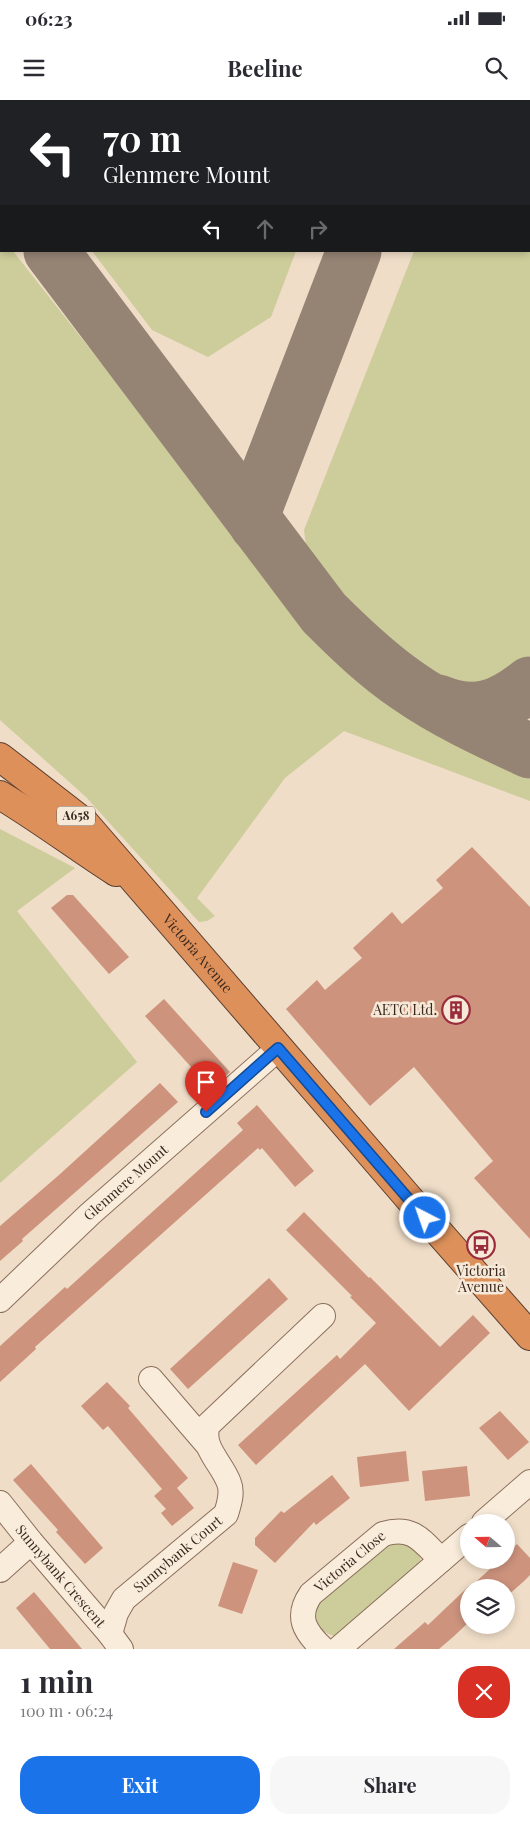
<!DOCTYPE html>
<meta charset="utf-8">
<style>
body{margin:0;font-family:"Playfair Display",serif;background:#f7f7f7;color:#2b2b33;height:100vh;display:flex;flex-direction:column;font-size:19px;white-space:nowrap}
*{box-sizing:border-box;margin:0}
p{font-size:16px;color:#7c7c81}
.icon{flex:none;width:28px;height:28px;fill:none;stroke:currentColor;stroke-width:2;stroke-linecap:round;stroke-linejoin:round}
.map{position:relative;height:1549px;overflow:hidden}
.sheet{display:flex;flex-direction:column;background:#fff;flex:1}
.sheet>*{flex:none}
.top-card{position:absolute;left:0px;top:0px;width:530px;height:152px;box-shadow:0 2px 8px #0003;background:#202124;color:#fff;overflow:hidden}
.needle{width:32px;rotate:290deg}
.buttons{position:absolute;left:460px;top:1414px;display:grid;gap:10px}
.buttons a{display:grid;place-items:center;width:55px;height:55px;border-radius:50%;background:#fff;box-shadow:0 2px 8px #0003;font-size:25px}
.pin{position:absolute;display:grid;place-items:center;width:42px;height:42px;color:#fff;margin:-51px -21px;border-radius:50% 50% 50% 0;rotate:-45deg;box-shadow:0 0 5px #0007}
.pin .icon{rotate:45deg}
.me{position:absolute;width:55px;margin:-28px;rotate:319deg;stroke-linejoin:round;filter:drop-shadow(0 0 4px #0008)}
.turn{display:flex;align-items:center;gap:18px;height:105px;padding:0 20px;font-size:22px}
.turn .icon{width:65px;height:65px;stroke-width:2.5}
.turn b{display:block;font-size:35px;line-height:42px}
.lanes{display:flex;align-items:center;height:48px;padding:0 20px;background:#0003;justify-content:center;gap:25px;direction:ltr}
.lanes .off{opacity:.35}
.round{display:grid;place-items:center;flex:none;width:52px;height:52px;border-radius:20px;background:#f7f7f7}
.head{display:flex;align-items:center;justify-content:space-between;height:85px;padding:0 20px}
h1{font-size:30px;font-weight:700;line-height:38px}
.button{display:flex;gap:10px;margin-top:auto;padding:10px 20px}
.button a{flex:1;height:58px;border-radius:20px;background:#1a73e8;color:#fff;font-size:20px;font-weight:700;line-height:58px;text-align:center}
.button a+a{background:#f7f7f7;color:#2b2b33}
.status{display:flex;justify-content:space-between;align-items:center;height:35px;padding:0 25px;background:#fff;direction:ltr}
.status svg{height:14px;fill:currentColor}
header{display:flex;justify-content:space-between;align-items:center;height:65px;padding:0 20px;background:#fff;font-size:22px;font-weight:700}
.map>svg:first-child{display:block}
.green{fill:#cdcc9b}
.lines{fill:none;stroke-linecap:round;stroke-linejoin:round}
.taxiway{stroke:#958374;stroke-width:55}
.building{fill:#cd937d}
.minor-casing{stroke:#8b6f5c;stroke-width:26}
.highway-casing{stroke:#593d30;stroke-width:30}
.minor{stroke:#f9ecdb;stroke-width:24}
.highway{stroke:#dd9059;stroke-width:28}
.route-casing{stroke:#114b97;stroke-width:12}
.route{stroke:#1a73e8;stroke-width:9}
.labels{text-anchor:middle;stroke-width:5;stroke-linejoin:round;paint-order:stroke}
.shield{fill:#f6e9d7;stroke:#736357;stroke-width:1}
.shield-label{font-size:12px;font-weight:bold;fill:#3b2920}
.street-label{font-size:14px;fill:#3b2920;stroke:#f6e9d7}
.poi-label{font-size:14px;fill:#3b2920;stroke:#f6e9d7;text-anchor:end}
</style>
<div class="status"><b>06:23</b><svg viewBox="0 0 49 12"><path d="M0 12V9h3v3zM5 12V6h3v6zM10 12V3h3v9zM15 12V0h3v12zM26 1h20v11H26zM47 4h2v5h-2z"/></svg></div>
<header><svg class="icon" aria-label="menu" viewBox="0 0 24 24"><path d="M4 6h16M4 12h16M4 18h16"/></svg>Beeline<svg class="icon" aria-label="search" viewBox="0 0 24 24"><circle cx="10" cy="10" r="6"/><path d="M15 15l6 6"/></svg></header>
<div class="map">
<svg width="530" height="1549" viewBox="0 0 530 1549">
<rect width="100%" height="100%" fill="#efddc7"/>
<g class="green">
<polygon points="67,0 340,0 64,1"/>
<polygon points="488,0 530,0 530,556 496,585 465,590 434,574 380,532 308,461 304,430 414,151 529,151 529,1 487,1"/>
<polygon points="0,134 1,151 13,151 304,521 383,600 441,638 516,674 530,679 530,701 344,631 285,678 197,798 215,816 207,821 199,822 86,697 0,620"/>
<polygon points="92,151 296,151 271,217 208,257 152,230"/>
<polygon points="0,729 75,768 17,811 137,962 0,1083"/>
<path d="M 401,1440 L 418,1451 L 421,1461 L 419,1470 L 338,1537 C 317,1532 309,1521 317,1499 L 384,1444 Z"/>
</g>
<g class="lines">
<g class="taxiway">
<polyline points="412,1 412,0"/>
<polyline points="0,83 1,85"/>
<path d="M 51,151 L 324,513 C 350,539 377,565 408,586 C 445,612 489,632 530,651"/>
<polyline points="257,425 255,417 255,408 354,151"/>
<path d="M 438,602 C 475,617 500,608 530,584"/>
</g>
</g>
<g class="building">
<polygon points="472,747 530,807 530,1139 474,1078 493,1061 414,967 370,1006 286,909 317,880 325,890 362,858 353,848 392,812 402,824 443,788 436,780"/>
<polygon points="67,795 73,795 129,857 109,874 51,808"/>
<polygon points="164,899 230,972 211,989 145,916"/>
<polygon points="160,983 178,1002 22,1139 23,1141 0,1161 0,1126 59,1075"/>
<polygon points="257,1005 314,1071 295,1087 262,1048 260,1050 258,1048 35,1247 36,1249 0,1282 0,1246 65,1187 67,1189 243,1030 237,1023"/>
<polygon points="304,1112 369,1178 370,1177 440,1247 473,1215 490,1233 409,1311 365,1264 256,1365 238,1345 337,1255 340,1259 376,1223 350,1197 352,1196 286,1130"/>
<polygon points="269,1178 288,1199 188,1289 170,1269"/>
<polygon points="107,1282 130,1306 128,1308 188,1378 177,1388 194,1408 172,1426 161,1413 166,1409 154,1396 162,1389 108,1326 103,1330 81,1306"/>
<polygon points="500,1311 529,1342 508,1360 479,1328"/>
<polygon points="406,1351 409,1381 360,1387 357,1357"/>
<polygon points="31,1364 103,1448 85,1464 56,1432 58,1430 13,1380"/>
<polygon points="467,1366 470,1396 425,1401 422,1371"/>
<polygon points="332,1375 350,1398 316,1425 314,1422 275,1463 255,1445 255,1438 281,1411 284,1413"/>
<polygon points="517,1444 530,1458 530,1475 523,1482 507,1496 506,1488 469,1488 500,1460 506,1460 506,1454"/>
<polygon points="233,1462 258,1470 242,1514 218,1506"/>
<polygon points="469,1486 469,1522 453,1537 439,1549 394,1549 425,1522 428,1525"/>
<polygon points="34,1492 82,1549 50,1549 16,1508"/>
</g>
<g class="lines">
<defs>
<g id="minor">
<path id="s1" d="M 0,1200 L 90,1114 L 279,948"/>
<polyline points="151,1279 206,1343"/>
<path id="s2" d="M 0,1403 L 31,1442 L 110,1534 L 121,1549"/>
<polyline points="484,1422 530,1382"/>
<polyline points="0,1470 31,1442"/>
<path id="s3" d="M 110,1534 L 116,1513 L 124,1499 L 226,1414 C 229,1404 233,1393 229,1383 C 222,1363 200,1347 208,1325 L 323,1216"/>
<path id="s4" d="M 323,1549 C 305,1532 295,1517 311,1494 L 383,1434 C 413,1425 422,1441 441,1460"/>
<polyline points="338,1549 469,1436"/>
</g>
<g id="highway">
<path id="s5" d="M 0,657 L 84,722 L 413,1103 L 530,1236"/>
<path d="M 0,695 C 40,719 77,747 116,772"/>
</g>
</defs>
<use href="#minor" class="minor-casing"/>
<use href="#highway" class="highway-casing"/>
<use href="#minor" class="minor"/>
<use href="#highway" class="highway"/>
</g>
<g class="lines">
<defs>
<polyline id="route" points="206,1012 278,948 425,1118"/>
</defs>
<use href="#route" class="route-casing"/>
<use href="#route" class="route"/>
</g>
<defs>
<symbol id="building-ring" viewBox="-11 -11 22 22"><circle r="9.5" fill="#f6e9d7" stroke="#9a2c3c" stroke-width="1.5"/><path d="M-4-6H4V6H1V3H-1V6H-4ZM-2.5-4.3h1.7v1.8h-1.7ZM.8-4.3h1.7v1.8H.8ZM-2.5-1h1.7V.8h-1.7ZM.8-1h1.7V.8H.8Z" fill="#9a2c3c"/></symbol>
<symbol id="bus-ring" viewBox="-11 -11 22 22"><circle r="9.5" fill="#f6e9d7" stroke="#9a2c3c" stroke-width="1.5"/><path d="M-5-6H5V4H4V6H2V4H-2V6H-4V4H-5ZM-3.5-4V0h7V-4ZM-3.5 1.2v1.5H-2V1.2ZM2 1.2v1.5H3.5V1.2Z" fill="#9a2c3c"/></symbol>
</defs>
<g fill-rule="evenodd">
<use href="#building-ring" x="440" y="894" width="32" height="32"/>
<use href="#bus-ring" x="465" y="1129" width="32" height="32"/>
</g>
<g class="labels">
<rect class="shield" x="57" y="706.5" width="38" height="19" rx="4"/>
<g class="shield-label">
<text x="76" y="720">A658</text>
</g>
<g class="street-label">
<text dy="5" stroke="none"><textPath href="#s5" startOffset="280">Victoria Avenue</textPath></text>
<text dy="5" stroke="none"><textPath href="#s1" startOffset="172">Glenmere Mount</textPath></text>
<text dy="5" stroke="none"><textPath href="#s3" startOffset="108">Sunnybank Court</textPath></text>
<text dy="5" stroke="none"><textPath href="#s4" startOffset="114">Victoria Close</textPath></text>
<text dy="5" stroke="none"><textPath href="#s2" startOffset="95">Sunnybank Crescent</textPath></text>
</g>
<g class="poi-label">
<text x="437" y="915">AETC Ltd.</text>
<text x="481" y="1176" text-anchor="middle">Victoria<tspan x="481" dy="16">Avenue</tspan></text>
</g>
</g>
</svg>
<div class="buttons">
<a><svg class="needle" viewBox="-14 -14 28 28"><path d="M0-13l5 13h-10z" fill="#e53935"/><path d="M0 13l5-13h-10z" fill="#7c7c81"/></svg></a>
<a><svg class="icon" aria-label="layers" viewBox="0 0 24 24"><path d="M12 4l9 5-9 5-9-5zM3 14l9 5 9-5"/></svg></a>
</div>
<div class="pin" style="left:206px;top:1012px;background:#d93025"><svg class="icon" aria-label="arrive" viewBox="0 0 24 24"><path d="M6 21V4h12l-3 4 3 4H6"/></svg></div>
<svg class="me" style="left:425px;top:1118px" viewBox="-20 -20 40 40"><circle r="17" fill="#1a73e8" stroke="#fff" stroke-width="3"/><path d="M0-11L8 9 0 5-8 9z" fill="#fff"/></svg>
<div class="top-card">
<div class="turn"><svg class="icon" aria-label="left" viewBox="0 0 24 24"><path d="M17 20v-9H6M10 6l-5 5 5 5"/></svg><div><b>70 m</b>Glenmere Mount</div></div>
<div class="lanes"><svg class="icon" aria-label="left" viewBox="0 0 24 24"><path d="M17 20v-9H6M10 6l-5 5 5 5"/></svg><svg class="icon off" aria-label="ahead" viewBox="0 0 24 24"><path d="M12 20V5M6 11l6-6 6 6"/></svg><svg class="icon off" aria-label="right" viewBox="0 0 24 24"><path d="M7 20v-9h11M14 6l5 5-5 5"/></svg></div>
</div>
</div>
<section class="sheet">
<div class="head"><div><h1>1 min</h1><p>100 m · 06:24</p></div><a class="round" style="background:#d93025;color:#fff"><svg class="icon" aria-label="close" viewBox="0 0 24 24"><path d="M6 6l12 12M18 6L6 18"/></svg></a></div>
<div class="button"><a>Exit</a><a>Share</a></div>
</section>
